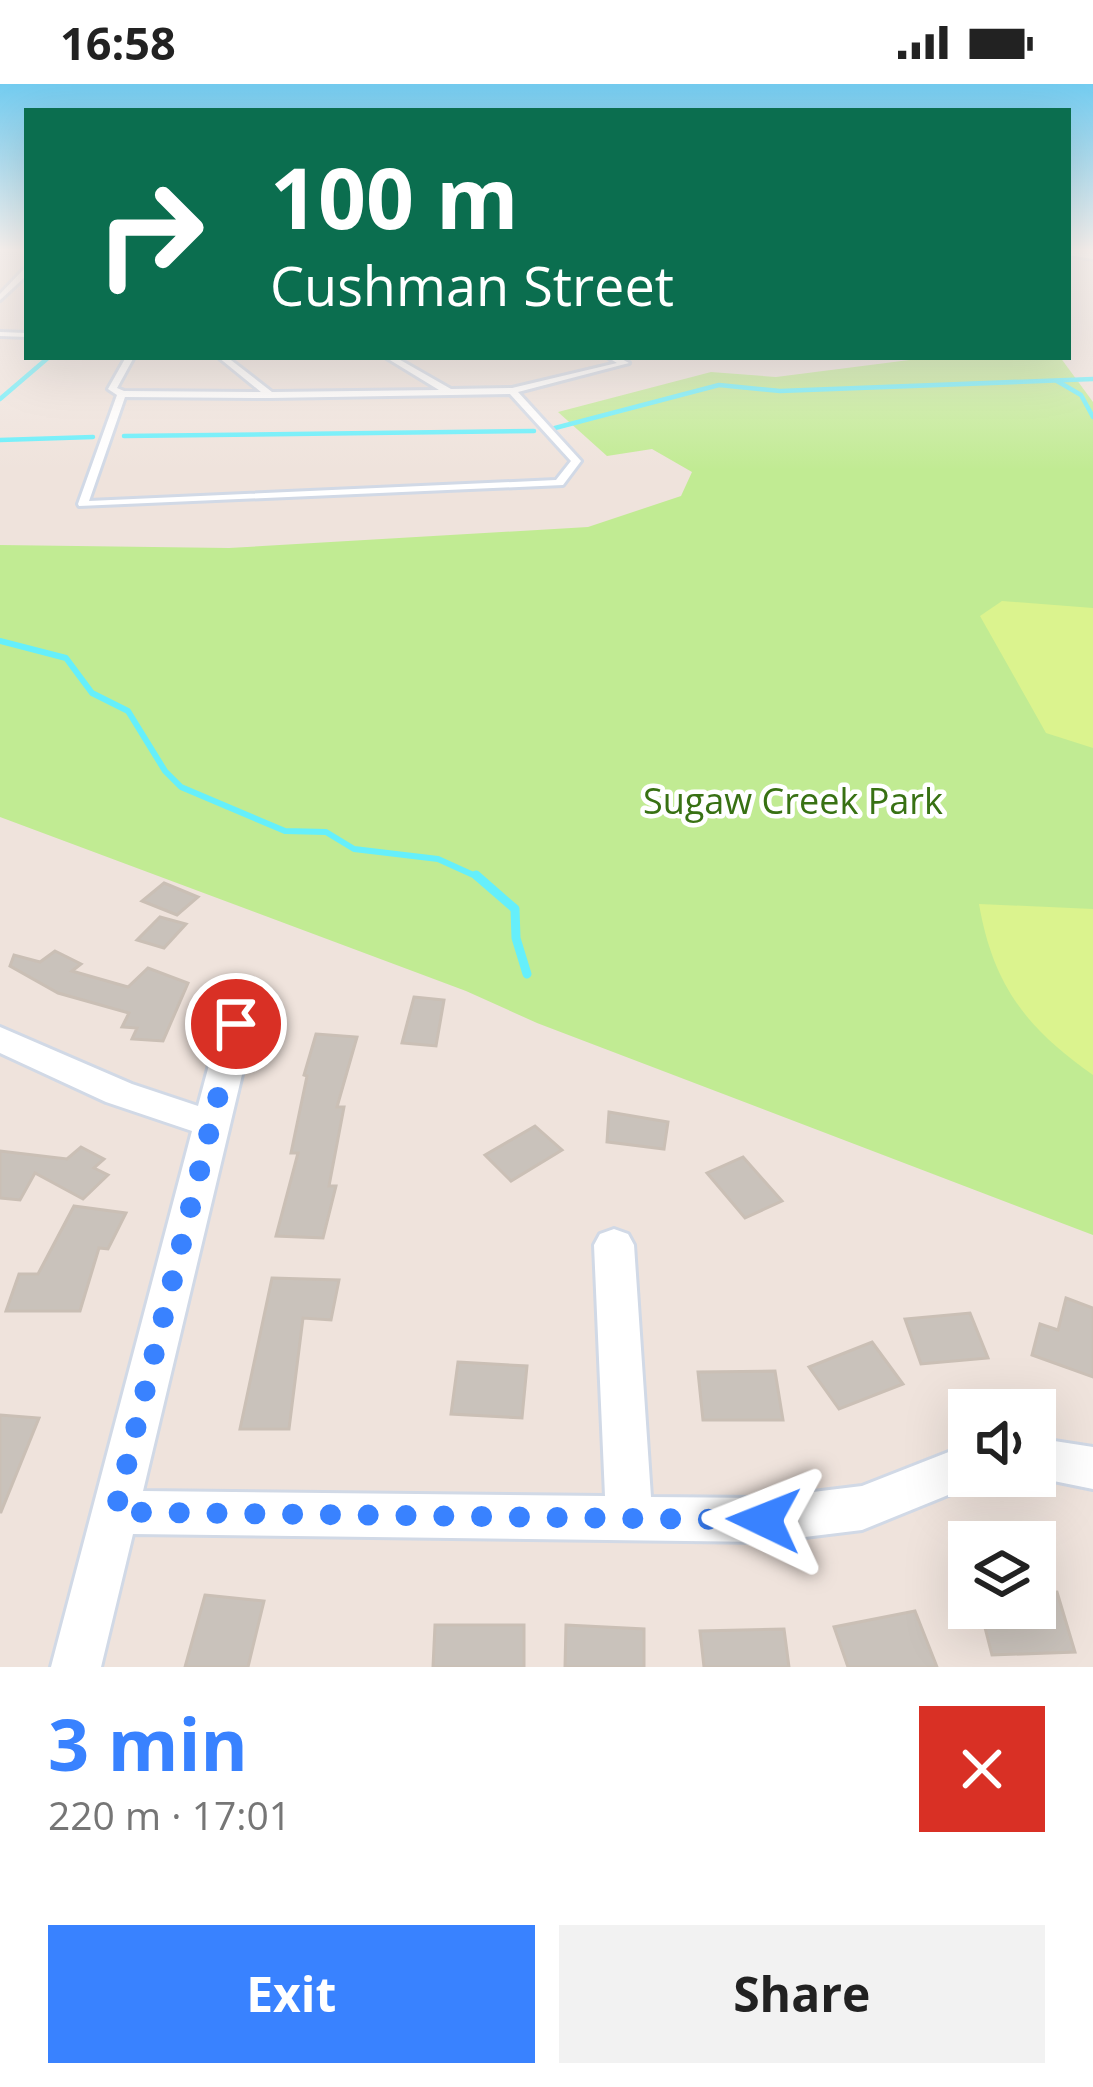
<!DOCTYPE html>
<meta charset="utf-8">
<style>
body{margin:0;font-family:"Open Sans",sans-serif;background:#f2f2f2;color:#222;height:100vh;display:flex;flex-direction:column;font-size:45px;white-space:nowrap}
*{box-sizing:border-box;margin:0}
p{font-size:39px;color:#767676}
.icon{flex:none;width:66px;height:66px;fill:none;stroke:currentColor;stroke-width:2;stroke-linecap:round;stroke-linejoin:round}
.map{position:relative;height:1583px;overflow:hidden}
.details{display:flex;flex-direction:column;background:#fff;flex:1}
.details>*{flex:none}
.top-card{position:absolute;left:24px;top:24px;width:1047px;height:252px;border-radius:0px;box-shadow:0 12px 48px #0002;background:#0b6e4f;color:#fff;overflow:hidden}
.controls{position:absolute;left:948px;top:1305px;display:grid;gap:24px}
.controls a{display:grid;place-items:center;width:108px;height:108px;border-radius:0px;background:#fff;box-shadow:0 12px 48px #0002;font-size:60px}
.pin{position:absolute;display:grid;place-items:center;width:102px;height:102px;color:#fff;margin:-51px;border:6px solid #fff;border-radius:50%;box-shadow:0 3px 12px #0007}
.me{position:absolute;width:132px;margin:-66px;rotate:272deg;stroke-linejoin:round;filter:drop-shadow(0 0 9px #0008)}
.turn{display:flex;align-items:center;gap:42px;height:252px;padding:0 48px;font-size:54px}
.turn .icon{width:156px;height:156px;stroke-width:2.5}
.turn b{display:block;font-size:84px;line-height:102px}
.round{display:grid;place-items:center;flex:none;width:126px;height:126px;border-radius:0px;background:#f2f2f2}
.headline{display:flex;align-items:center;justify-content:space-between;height:204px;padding:0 48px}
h1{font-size:72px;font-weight:700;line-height:90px;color:#3982ff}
.action{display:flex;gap:24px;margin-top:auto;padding:24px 48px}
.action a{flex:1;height:138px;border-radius:0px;background:#3982ff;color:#fff;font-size:48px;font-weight:700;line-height:138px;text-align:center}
.action a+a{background:#f2f2f2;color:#222}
.status{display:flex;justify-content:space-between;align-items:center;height:84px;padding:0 60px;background:#fff;direction:ltr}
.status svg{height:33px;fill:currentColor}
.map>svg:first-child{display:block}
.green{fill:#c1eb93}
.pitch{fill:#dbf38e}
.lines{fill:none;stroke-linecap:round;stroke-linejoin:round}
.stream-far2{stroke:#65effb;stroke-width:4.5}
.stream-far1{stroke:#65effb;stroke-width:6}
.stream{stroke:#65effb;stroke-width:9}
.building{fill:#c9c2bb;stroke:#cabfb5;stroke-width:3}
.service-casing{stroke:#d1d9e6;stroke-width:6}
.minor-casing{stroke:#d1d9e6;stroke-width:6}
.tertiary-casing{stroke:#d1d9e6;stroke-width:6}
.service{fill:#fff;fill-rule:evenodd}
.minor{fill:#fff;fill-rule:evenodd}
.tertiary{fill:#fff;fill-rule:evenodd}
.route{stroke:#3982ff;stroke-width:21;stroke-dasharray:0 37.8}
.labels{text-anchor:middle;stroke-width:9;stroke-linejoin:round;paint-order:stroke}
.park-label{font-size:36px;fill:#387113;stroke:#fff}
</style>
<div class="status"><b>16:58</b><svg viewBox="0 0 49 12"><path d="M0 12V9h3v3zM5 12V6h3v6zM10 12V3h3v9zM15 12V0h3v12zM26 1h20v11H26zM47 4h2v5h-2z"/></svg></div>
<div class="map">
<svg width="1093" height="1583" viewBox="0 0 1093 1583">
<rect width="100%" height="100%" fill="#efe3dc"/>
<polygon class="green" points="933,273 1060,273 1093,318 1093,1151 537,939 466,907 0,733 0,461 229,464 588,443 681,412 692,388 652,365 607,372 558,328 711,288 776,293"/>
<g class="pitch">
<polygon points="1002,517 1093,524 1093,664 1046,649 980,532"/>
<path d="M 979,820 L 1093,825 L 1093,991 C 1026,944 993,901 979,820 Z"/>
</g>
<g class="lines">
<g class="stream-far2">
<polyline points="1057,297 1081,311 1093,333"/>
<polyline points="0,315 49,273"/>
<polyline points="555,344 719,301 780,307 1093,295"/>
<polyline points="124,352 534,347"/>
<polyline points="0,356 93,353"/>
</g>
<polyline class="stream-far1" points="0,557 66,574 92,609 128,627 165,687 181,703 285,747 326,748 354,765 438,775 480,794"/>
<polyline class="stream" points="476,791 515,825 516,854 527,890"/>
</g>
<g class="building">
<polygon points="164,799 198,813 177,831 142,817"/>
<polygon points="160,833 186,840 164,864 137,856"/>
<polygon points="55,867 81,880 72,887 128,903 148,884 188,899 163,957 132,955 137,944 122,943 129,929 58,909 10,882 14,871 40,878"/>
<polygon points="414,913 444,916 436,962 402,959"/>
<polygon points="316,950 357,953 337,1023 344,1023 329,1102 336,1102 323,1154 276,1152 298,1069 291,1069 307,992 304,991"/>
<polygon points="609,1028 668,1038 664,1065 607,1058"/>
<polygon points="535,1042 562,1066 511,1097 485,1071"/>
<polygon points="81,1063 104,1075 94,1084 108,1091 83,1115 35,1089 20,1116 0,1114 0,1067 67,1075"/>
<polygon points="743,1073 782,1117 745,1134 707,1089"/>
<polygon points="74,1122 126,1129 108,1165 99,1164 80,1227 6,1227 19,1190 38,1190"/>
<polygon points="272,1194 339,1196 331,1236 303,1234 289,1345 240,1345"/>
<polygon points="1066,1214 1093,1224 1093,1293 1032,1271 1040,1240 1058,1246"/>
<polygon points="970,1229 988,1274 921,1280 905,1235"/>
<polygon points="872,1258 903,1300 839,1325 809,1283"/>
<polygon points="458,1278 527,1282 522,1334 451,1330"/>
<polygon points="775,1287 783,1336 703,1336 698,1288"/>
<polygon points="0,1331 39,1334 1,1428 0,1428"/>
<polygon points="1057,1508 1075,1568 992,1571 980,1524 1035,1524 1035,1509"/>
<polygon points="205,1511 264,1517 248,1583 185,1583"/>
<polygon points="915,1527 937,1583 848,1583 834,1543"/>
<polygon points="435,1541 524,1541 524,1583 433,1583"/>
<polygon points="566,1541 644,1545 644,1583 565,1583"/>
<polygon points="784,1545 789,1583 704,1583 700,1547"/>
</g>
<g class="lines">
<defs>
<g id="service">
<polygon points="24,185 27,185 27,191 0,216 0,210"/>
<polygon points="0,248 27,249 27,253 0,252"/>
<path d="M 126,273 L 134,273 L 117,304 L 124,307 L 261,308 L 218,273 L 227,273 L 272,308 L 439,306 L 385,273 L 395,273 L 451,305 L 512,304 L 617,279 L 607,273 L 618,273 L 629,279 L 518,308 L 581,377 L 563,401 L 79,422 L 78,420 L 117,311 L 108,305 ZM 510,310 L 571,377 L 556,396 L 89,417 L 125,313 L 270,314 Z"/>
</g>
<g id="minor">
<polygon points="237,929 249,932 254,940 143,1407 605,1412 594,1161 600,1150 614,1145 628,1150 634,1161 651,1413 764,1414 862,1402 969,1360 969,1392 987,1392 985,1396 862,1446 764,1458 133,1450 101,1583 51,1583 192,1047 106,1018 0,969 0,943 132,1000 198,1022 220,940 225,932"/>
<polygon points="1035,1354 1093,1363 1093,1405 1029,1392 1035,1392"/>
</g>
<polygon id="tertiary" points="1068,165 1093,165 1093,175 1068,171"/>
</defs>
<use href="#service" class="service-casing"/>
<use href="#minor" class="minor-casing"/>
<use href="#tertiary" class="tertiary-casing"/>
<use href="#service" class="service"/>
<use href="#minor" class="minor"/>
<use href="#tertiary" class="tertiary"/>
</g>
<linearGradient id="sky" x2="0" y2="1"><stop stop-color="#73ccf0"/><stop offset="0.43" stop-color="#f8f2ef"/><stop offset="1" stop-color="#f8f2ef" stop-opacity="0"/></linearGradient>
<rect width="1093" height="386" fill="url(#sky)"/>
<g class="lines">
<polyline class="route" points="236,940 115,1428 764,1436"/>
</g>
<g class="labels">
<g class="park-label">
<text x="793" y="730">Sugaw Creek Park</text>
</g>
</g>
</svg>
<div class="controls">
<a><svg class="icon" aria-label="sound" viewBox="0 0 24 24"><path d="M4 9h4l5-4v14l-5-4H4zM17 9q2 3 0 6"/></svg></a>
<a><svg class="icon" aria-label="layers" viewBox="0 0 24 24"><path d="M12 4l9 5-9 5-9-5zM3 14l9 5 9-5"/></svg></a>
</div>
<div class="pin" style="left:236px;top:940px;background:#d93025"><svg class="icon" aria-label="arrive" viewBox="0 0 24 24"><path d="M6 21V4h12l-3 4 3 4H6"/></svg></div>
<svg class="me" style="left:764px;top:1436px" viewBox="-20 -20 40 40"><path d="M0-17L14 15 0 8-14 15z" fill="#3982ff" stroke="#fff" stroke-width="4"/></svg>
<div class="top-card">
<div class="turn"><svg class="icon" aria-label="right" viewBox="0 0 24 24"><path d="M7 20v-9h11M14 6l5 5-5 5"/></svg><div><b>100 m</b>Cushman Street</div></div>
</div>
</div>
<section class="details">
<div class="headline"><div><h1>3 min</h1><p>220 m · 17:01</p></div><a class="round" style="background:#d93025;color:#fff"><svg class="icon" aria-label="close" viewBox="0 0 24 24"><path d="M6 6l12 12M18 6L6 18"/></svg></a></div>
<div class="action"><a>Exit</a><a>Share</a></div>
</section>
